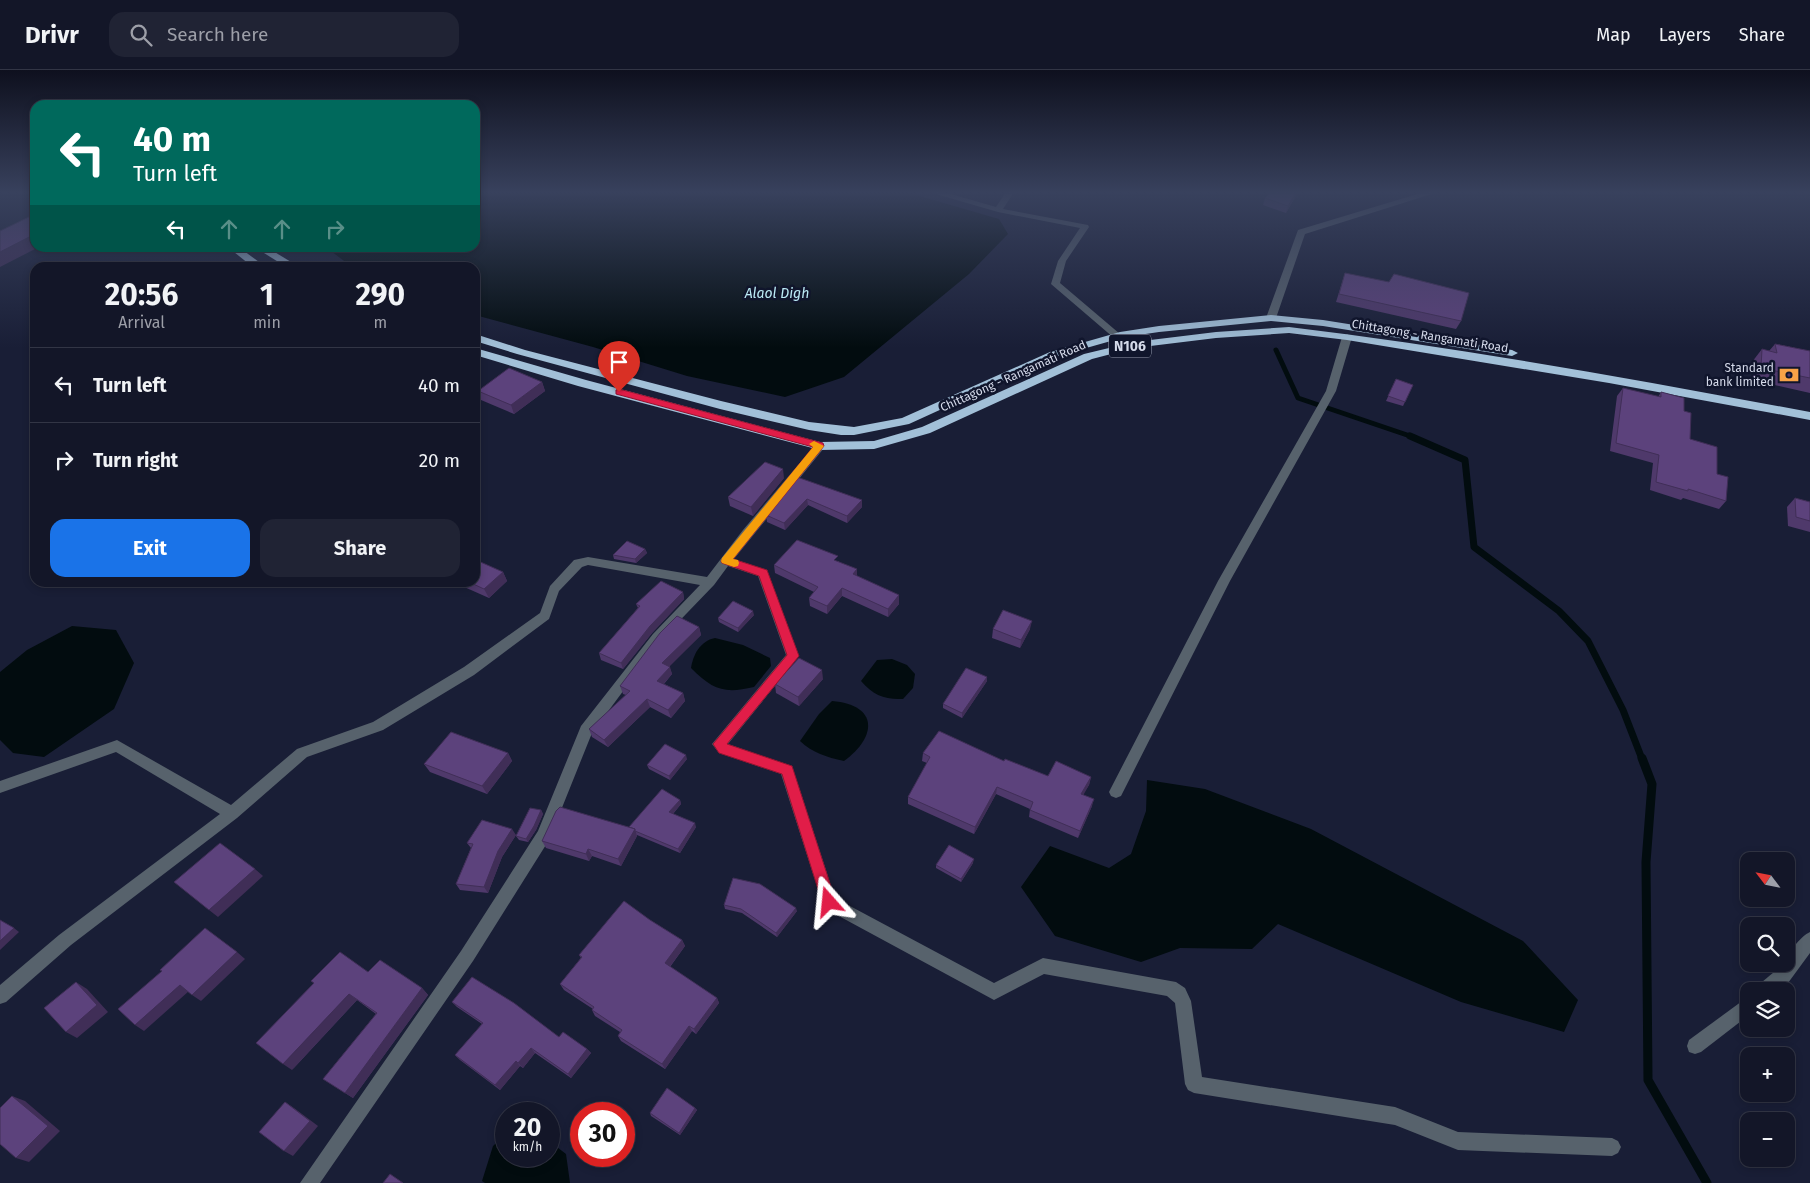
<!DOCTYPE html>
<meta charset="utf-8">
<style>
body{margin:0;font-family:"Fira Sans",sans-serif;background:#202334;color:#f1f3f6;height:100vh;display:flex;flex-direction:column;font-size:19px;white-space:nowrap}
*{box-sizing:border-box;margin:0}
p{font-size:16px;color:#9d9fa8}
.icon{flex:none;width:28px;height:28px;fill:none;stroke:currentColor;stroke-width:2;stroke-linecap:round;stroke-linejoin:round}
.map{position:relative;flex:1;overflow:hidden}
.panel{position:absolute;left:30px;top:192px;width:450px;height:325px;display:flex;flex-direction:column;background:#131628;border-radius:15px;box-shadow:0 2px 8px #0003,0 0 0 1px #323545}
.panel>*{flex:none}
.guide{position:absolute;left:30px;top:30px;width:450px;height:152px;border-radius:15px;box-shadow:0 2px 8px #0003,0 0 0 1px #323545;background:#00695c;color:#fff;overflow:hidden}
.needle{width:32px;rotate:302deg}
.fabs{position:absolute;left:1740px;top:782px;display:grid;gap:10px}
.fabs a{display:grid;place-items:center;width:55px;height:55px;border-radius:10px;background:#131628;box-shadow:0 2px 8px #0003,0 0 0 1px #323545;font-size:25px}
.speed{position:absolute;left:495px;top:1032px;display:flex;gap:10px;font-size:25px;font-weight:700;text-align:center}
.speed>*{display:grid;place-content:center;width:65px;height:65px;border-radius:50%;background:#131628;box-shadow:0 2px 8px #0003,0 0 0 1px #323545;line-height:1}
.speed small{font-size:12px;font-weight:400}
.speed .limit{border:8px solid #d22;background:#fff;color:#111}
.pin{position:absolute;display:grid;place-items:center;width:42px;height:42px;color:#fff;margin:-51px -21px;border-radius:50% 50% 50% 0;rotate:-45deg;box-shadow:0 0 5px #0007}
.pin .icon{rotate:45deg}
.me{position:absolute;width:55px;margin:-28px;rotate:342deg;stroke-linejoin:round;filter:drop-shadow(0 0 4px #0008)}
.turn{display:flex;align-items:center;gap:18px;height:105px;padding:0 20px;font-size:22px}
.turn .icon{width:65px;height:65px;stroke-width:2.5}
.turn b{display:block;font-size:35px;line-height:42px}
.lanes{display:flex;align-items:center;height:48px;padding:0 20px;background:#0003;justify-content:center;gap:25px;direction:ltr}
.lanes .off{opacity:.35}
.eta{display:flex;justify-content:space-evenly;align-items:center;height:85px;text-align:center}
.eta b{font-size:30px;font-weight:700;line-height:35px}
.cta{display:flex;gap:10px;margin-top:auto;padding:10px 20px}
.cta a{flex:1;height:58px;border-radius:15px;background:#1a73e8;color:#fff;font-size:20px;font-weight:700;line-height:58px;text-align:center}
.cta a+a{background:#202334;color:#f1f3f6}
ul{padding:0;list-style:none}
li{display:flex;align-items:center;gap:15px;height:75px;padding:0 20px;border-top:1px solid #323545}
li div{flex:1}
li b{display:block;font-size:19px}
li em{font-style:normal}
header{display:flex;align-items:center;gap:30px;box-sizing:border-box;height:70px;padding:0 25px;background:#131628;border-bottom:1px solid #323545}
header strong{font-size:24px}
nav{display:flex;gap:28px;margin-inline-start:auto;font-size:18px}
.search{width:350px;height:45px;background:#202334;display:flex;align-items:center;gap:12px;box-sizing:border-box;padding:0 18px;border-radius:15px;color:#9d9fa8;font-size:19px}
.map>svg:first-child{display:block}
.water{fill:#020c0f}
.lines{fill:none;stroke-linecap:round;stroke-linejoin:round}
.stream-far2{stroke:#020c0f;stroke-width:5}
.stream-far1{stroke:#020c0f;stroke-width:7}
.stream{stroke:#020c0f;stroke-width:9}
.street{fill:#57626c;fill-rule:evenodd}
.highway{fill:#a2c0d8;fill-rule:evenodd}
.wall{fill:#4f396b}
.shaded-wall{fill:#402e57}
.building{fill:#5c427c;stroke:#402e57}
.route{fill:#e11d48;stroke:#92132f}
.slow{fill:#f59e0b}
.labels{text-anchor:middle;stroke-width:5;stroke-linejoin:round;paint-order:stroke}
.far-street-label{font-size:12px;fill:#d5daea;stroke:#10152c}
.far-poi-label{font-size:12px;fill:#d5daea;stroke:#10152c;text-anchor:end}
.far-water-label{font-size:14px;font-style:italic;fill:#bcebf6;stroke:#10152c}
.shield{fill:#10152c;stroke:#9a9fb1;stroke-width:1}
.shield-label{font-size:14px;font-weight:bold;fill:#d5daea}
</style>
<header>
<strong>Drivr</strong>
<div class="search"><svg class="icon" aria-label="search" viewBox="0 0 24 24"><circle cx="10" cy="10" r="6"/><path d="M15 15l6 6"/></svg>Search here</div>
<nav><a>Map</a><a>Layers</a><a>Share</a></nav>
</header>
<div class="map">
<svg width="1810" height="1113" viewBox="0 0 1810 1113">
<rect width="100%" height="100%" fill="#191e36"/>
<g class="water">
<polygon points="475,122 906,122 999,149 1008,164 969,204 844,307 785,327 687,306 593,277 475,245 475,198 356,197 348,194 327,178 475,178"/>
<polygon points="72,556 116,560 134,593 114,639 44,687 13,683 0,670 0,602 27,580"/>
<path d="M 715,568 L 743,575 L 770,588 L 771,596 L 754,617 C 724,624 713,620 691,598 C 693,585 700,571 715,568 Z"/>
<path d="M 892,589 L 907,595 L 915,604 L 913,618 L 903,629 C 885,630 873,625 861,611 L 877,590 Z"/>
<path d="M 832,631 C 879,635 877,667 844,691 C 826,687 813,683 800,671 L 819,644 Z"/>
<polygon points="1147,710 1205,719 1311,759 1523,871 1578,930 1564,962 1461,932 1278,854 1252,879 1180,878 1141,892 1055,866 1021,817 1050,776 1109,798 1131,784 1146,741"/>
<polygon points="506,1064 506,1086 549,1086 549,1071 566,1084 570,1113 485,1113 482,1111 493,1076"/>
</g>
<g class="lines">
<polyline class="stream-far2" points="1276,280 1298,328 1413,367"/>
<polyline class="stream-far1" points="1410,366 1465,390 1474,477 1559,541 1588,571 1623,640 1642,689"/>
<polyline class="stream" points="1642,688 1652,714 1646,792 1648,1010 1707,1113"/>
<g class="street">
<polygon points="929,122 944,122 996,137 1006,122 1014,122 1003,139 1088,155 1089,157 1066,191 1060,213 1120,264 1120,268 1114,268 1051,214 1058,191 1080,158 998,142"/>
<polygon points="1424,122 1438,122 1305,164 1276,248 1274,250 1268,250 1266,248 1298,160"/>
<polygon points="1347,264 1352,267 1336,321 1230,511 1121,726 1116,728 1111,726 1109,722 1111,718 1218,511 1326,321 1342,267"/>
<polygon points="820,373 825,376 824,378 734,489 767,500 799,586 728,674 792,696 835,828 994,913 1043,888 1176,912 1185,918 1191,931 1202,1007 1395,1037 1458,1062 1612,1068 1618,1071 1621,1077 1618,1083 1612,1086 1458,1080 1395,1055 1194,1023 1188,1020 1185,1014 1175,933 1167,926 1044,904 994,930 824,838 781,704 719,683 712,674 786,585 758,506 728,496 714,515 661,570 592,663 549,770 473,891 320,1113 300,1113 461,881 538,761 581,656 653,564 700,515 588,495 582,497 559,521 549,549 474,605 383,660 307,687 237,748 71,875 6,932 0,934 0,915 59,865 220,744 116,682 0,723 0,711 117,670 231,735 297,679 373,652 464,597 540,543 550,516 574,490 588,487 707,507 743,460 816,374"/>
<path d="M 1810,862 L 1810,883 L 1788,913 L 1777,921 L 1756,921 C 1760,910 1775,904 1782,894 L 1786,894 C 1786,884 1801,866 1810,862 Z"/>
<polygon points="1749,926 1749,945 1701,982 1695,984 1689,982 1687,976 1689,970"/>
</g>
<g class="highway">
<polygon points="229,178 240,178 267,198 254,198"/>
<polygon points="256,178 268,178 301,198 288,198"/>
<polygon points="1271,245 1323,250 1512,280 1518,283 1512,286 1323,256 1271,251 1159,262 1125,267 1058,286 909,354 854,365 841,365 809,360 720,339 517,284 475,271 475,264 525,280 721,331 809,352 854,357 902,348 1050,282 1120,262 1159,256"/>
<path d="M 1289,257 C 1464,278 1637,310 1810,342 L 1810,350 L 1609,313 L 1347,270 L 1289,263 L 1216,268 L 1134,278 L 1092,289 L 930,363 L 874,379 L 820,380 L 578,316 L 475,285 L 475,278 L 586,310 L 820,372 L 874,371 L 922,357 L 1084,284 L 1134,272 L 1216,262 Z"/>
</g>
</g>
<g class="wall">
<polygon points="1271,122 1298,122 1286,143 1263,135 1265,128"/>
<polygon points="1345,203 1461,251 1456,259 1336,232"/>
<polygon points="1775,274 1810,281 1810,323 1752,310 1752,292 1762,279 1769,281"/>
<polygon points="1396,309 1413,315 1403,336 1386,331"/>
<polygon points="542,312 545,321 514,344 481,330 478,321"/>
<polygon points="1623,318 1658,327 1661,322 1684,341 1690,369 1717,404 1726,431 1719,439 1683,428 1681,430 1650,420 1653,393 1610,381 1617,326"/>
<polygon points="797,407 862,437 847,453 808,435 785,460 767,452 766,445"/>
<polygon points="784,408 753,446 730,436 728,427"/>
<polygon points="1795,428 1810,432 1810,462 1788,456 1787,437"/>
<polygon points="645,479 647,483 636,493 614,489 613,485"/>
<polygon points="838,491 857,506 899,534 888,547 842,526 827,544 810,536 809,528 814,522 775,503 774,495"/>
<polygon points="503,502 507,511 489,528 462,516 460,512 475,512"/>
<polygon points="683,522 684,529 652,563 623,599 601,590 599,583 638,538 636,534"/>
<polygon points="754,545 738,562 719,552 718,548"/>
<polygon points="699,557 701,565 669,596 672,604 664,614 683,623 685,631 671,648 650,637 608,677 592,667 589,659 626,625 623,624 620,616"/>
<polygon points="993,559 1030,559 1020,578 992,568"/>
<polygon points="987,607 987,611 962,648 943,638 943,634"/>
<polygon points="823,609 799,636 776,623 775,614"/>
<polygon points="508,683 512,691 487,724 430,702 424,694"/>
<polygon points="923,683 1004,691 1048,706 1091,707 1089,715 1083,724 1092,736 1078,768 1029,747 1030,739 996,724 974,764 908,734 908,727 927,693 922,691"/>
<polygon points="687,689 670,710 649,699 647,695"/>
<polygon points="680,730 681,734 673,744 696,757 680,783 637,765 637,766 621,796 592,786 589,791 546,778 542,771 629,757"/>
<polygon points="541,740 543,744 536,760 528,772 519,770 516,766"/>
<polygon points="516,765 502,787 488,823 460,820 456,814 471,778 467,773"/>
<polygon points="973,793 961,812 936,798 936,795"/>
<polygon points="724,835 797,841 777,867 742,843 725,839"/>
<polygon points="650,850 682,870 685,876 670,897 717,928 719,933 696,964 692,961 665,999 621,971 618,966 620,962 595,946 592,940 593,939 564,920 560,914 581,888 579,885"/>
<polygon points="368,902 422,918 428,925 353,1028 323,1009 376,944 357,930 292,1000"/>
<polygon points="452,932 559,967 587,979 591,983 571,1008 535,983 523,998 520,996 500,1020 460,990 455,985 482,954 457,937"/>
<polygon points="695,1038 697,1040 680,1065 651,1046 650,1043"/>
</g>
<g class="shaded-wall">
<polygon points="1296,122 1298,122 1286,143 1288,136"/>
<polygon points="35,164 35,178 37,178 0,197 0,182"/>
<polygon points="542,312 545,321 514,344 511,335"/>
<polygon points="783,399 784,408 753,446 751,437"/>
<polygon points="807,429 808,435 785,460 784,453"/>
<polygon points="862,430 862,437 847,453 847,446"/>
<polygon points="645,479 647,483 636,493 635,489"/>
<polygon points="857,499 857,508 853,504"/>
<polygon points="503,502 507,511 489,528 484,519"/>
<polygon points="842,518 842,526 827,544 827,536"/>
<polygon points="683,522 684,529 652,563 623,599 621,593 650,556"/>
<polygon points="899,525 899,534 888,547 888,539"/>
<polygon points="753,541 754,545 738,562 738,558"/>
<polygon points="1032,551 1030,559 1020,578 1021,570"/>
<polygon points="699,557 701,565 665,601 662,593"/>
<polygon points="670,597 672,604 660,618 657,611"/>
<polygon points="822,600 823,609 799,636 798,627"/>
<polygon points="987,607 987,611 962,648 962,643"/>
<polygon points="683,623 685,631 671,648 668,640"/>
<polygon points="647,629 650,637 608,677 604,670"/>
<polygon points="508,683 512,691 487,724 482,716"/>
<polygon points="686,685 687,689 670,710 669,706"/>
<polygon points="1091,707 1089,715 1080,731 1081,724"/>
<polygon points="997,717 996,724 974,764 975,757"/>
<polygon points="1094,729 1092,736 1078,768 1080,761"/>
<polygon points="680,730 681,734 671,746 669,742"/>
<polygon points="541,740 543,744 536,760 528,772 526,769"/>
<polygon points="695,753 696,757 680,783 678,779"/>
<polygon points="512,759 516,765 502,787 488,823 484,817 498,781"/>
<polygon points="635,759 637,766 621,796 618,789"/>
<polygon points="588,779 592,786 589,791 586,784"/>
<polygon points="974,789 973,793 961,812 961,809"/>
<polygon points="255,799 263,806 218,847 209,840"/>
<polygon points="796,838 797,841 777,867 776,863"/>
<polygon points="14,858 19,862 0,880 0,871"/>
<polygon points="682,870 685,876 668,899 665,893"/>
<polygon points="237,882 245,889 201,931 192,925"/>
<polygon points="76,912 87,919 108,942 77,968 66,962"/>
<polygon points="180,915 189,921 144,961 135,955"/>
<polygon points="422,918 428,925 353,1028 345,1023"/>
<polygon points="349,924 357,930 292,1000 283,994"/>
<polygon points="717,928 719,933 696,964 694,959"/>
<polygon points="689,956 692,961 665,999 662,994"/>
<polygon points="531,978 535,983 523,998 518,993"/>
<polygon points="587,979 591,983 571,1008 568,1004"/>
<polygon points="516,991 520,996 500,1020 495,1015"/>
<polygon points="12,1026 25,1031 60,1061 29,1092 16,1088"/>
<polygon points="285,1032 294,1038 318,1056 293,1086 284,1081"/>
<polygon points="695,1038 697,1040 680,1065 679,1063"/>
</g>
<g class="building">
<polygon points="1271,122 1296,122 1288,136 1265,128"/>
<polygon points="35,144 35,164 0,182 0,161"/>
<polygon points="1345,203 1389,212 1394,204 1469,223 1461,251 1339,224"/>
<polygon points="1775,274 1810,281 1810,308 1761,298 1762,279 1777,283"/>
<polygon points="509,298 542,312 511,335 478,321"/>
<polygon points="1396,309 1413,315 1405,332 1388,326"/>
<polygon points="1623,318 1661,327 1661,322 1684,328 1684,341 1691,343 1690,369 1717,377 1717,404 1728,407 1726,431 1688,419 1688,421 1656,412 1659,385 1616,373"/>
<polygon points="765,392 783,399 751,437 728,427"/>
<polygon points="797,407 862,430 847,446 807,429 784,453 766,445"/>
<polygon points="1795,428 1810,432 1810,451 1796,447"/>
<polygon points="797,470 838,486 834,490 857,499 853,504 899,525 888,539 842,518 827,536 809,528 818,517 774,495"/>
<polygon points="627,471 645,479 635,489 613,485"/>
<polygon points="476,490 503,502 484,519 469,512 475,512 475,492"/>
<polygon points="661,511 683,522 650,556 621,593 599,583 640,536 636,534"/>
<polygon points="733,531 753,541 738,558 718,548"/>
<polygon points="1003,540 1032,551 1021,570 993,559"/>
<polygon points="677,546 699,557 662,593 670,597 657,611 683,623 668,640 647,629 604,670 589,659 630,621 620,616 660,563"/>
<polygon points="799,588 822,600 798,627 775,614"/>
<polygon points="966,598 987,607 962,643 943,634"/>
<polygon points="939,661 1004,691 1005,689 1048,706 1056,691 1091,707 1081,724 1094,729 1080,761 1030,740 1033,732 997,717 975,757 908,727 930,687 923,683"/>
<polygon points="451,662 508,683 482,716 424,694"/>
<polygon points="665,674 686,685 669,706 647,695"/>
<polygon points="662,719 680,730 669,742 695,753 678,779 635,761 635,759 629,757"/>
<polygon points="560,737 635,759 618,789 588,779 586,784 542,771 556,741"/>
<polygon points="530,738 541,740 534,756 526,769 516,766"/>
<polygon points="482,750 512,759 498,781 484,817 456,814 473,774 467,773"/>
<polygon points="220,773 255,799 209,840 174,812"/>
<polygon points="949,775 974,789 961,809 936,795"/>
<polygon points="733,808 760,814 796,838 776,863 741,839 724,835"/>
<polygon points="624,831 650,850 682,870 665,893 717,928 694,959 689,956 662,994 618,966 622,960 592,940 594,937 560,914 582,887 579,885"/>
<polygon points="0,850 14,858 0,871"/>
<polygon points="205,858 237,882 192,925 180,915 135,955 118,939 162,901 160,900"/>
<polygon points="340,882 368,902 380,890 422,918 345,1023 323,1009 377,943 349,924 283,994 256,973 314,913 311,911"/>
<polygon points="472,907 514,933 559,967 563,962 587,979 568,1004 531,978 518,993 516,991 495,1015 455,985 483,953 452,932"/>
<polygon points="76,912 97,935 66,962 44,938"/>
<polygon points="667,1018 695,1038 679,1063 650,1043"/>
<polygon points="12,1026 48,1056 16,1088 0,1074 0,1038"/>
<polygon points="285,1032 310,1051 284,1081 259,1062"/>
<polygon points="390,1104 403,1113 383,1113"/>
</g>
<linearGradient id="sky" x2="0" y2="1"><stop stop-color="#0e101e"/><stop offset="0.44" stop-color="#38415d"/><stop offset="1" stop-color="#38415d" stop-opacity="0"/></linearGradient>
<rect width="1810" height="278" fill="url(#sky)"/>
<polygon class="route" points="619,319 823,373 824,376 733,489 767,500 799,586 727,674 792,696 836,832 834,837 829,839 824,837 822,832 782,704 719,683 713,674 787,585 759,506 722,493 721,491 813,377 616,324 616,320"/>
<polygon class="slow" points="814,371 824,376 733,489 738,490 739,493 738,496 734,497 722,493 721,491 722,488 813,377 809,374"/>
<defs>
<symbol id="bank-bare" viewBox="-9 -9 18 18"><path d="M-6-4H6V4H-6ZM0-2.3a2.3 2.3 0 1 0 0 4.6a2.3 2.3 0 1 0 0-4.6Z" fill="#f6a247" stroke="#10152c" stroke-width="2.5" paint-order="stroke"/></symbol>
</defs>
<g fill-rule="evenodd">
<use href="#bank-bare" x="1775" y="291" width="28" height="28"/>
</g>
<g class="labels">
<g class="far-street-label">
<text transform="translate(1430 266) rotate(9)" y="4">Chittagong - Rangamati Road</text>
<text transform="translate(1013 306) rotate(-24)" y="4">Chittagong - Rangamati Road</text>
</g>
<g class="far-poi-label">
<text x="1774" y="302">Standard<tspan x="1774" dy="14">bank limited</tspan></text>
</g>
<g class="far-water-label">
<text x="777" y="228">Alaol Digh</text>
</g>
<rect class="shield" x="1109" y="264.5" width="42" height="23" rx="4"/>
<g class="shield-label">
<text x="1130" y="281">N106</text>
</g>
</g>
</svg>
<div class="fabs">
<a><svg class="needle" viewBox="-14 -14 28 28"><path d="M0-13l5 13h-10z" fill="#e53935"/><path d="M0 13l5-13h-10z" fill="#9d9fa8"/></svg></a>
<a><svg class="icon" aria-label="search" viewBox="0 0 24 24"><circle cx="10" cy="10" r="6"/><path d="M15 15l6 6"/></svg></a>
<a><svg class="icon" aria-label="layers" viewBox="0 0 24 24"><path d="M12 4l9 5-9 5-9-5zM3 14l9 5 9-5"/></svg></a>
<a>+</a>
<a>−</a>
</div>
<div class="speed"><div>20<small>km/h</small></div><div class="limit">30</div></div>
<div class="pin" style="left:619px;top:322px;background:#d93025"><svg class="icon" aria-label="arrive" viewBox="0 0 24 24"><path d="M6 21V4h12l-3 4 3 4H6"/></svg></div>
<svg class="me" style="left:829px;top:832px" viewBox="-20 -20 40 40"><path d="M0-17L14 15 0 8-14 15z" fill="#e11d48" stroke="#fff" stroke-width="4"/></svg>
<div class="guide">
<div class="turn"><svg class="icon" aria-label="left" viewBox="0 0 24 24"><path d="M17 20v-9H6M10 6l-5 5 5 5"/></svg><div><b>40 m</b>Turn left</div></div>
<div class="lanes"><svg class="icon" aria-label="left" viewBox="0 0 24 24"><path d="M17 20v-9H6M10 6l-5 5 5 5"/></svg><svg class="icon off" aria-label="ahead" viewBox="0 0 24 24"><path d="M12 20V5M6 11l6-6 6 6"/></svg><svg class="icon off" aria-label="ahead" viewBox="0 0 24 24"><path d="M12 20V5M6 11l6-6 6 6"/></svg><svg class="icon off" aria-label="right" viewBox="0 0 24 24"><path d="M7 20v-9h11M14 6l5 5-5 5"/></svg></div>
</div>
<section class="panel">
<div class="eta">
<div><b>20:56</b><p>Arrival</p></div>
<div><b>1</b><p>min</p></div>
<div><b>290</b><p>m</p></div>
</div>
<ul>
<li><svg class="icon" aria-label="left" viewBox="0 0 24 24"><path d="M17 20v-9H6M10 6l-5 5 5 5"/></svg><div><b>Turn left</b></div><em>40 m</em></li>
<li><svg class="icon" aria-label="right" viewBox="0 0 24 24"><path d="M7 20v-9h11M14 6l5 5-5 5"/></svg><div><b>Turn right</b></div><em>20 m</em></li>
</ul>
<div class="cta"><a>Exit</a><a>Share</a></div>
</section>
</div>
